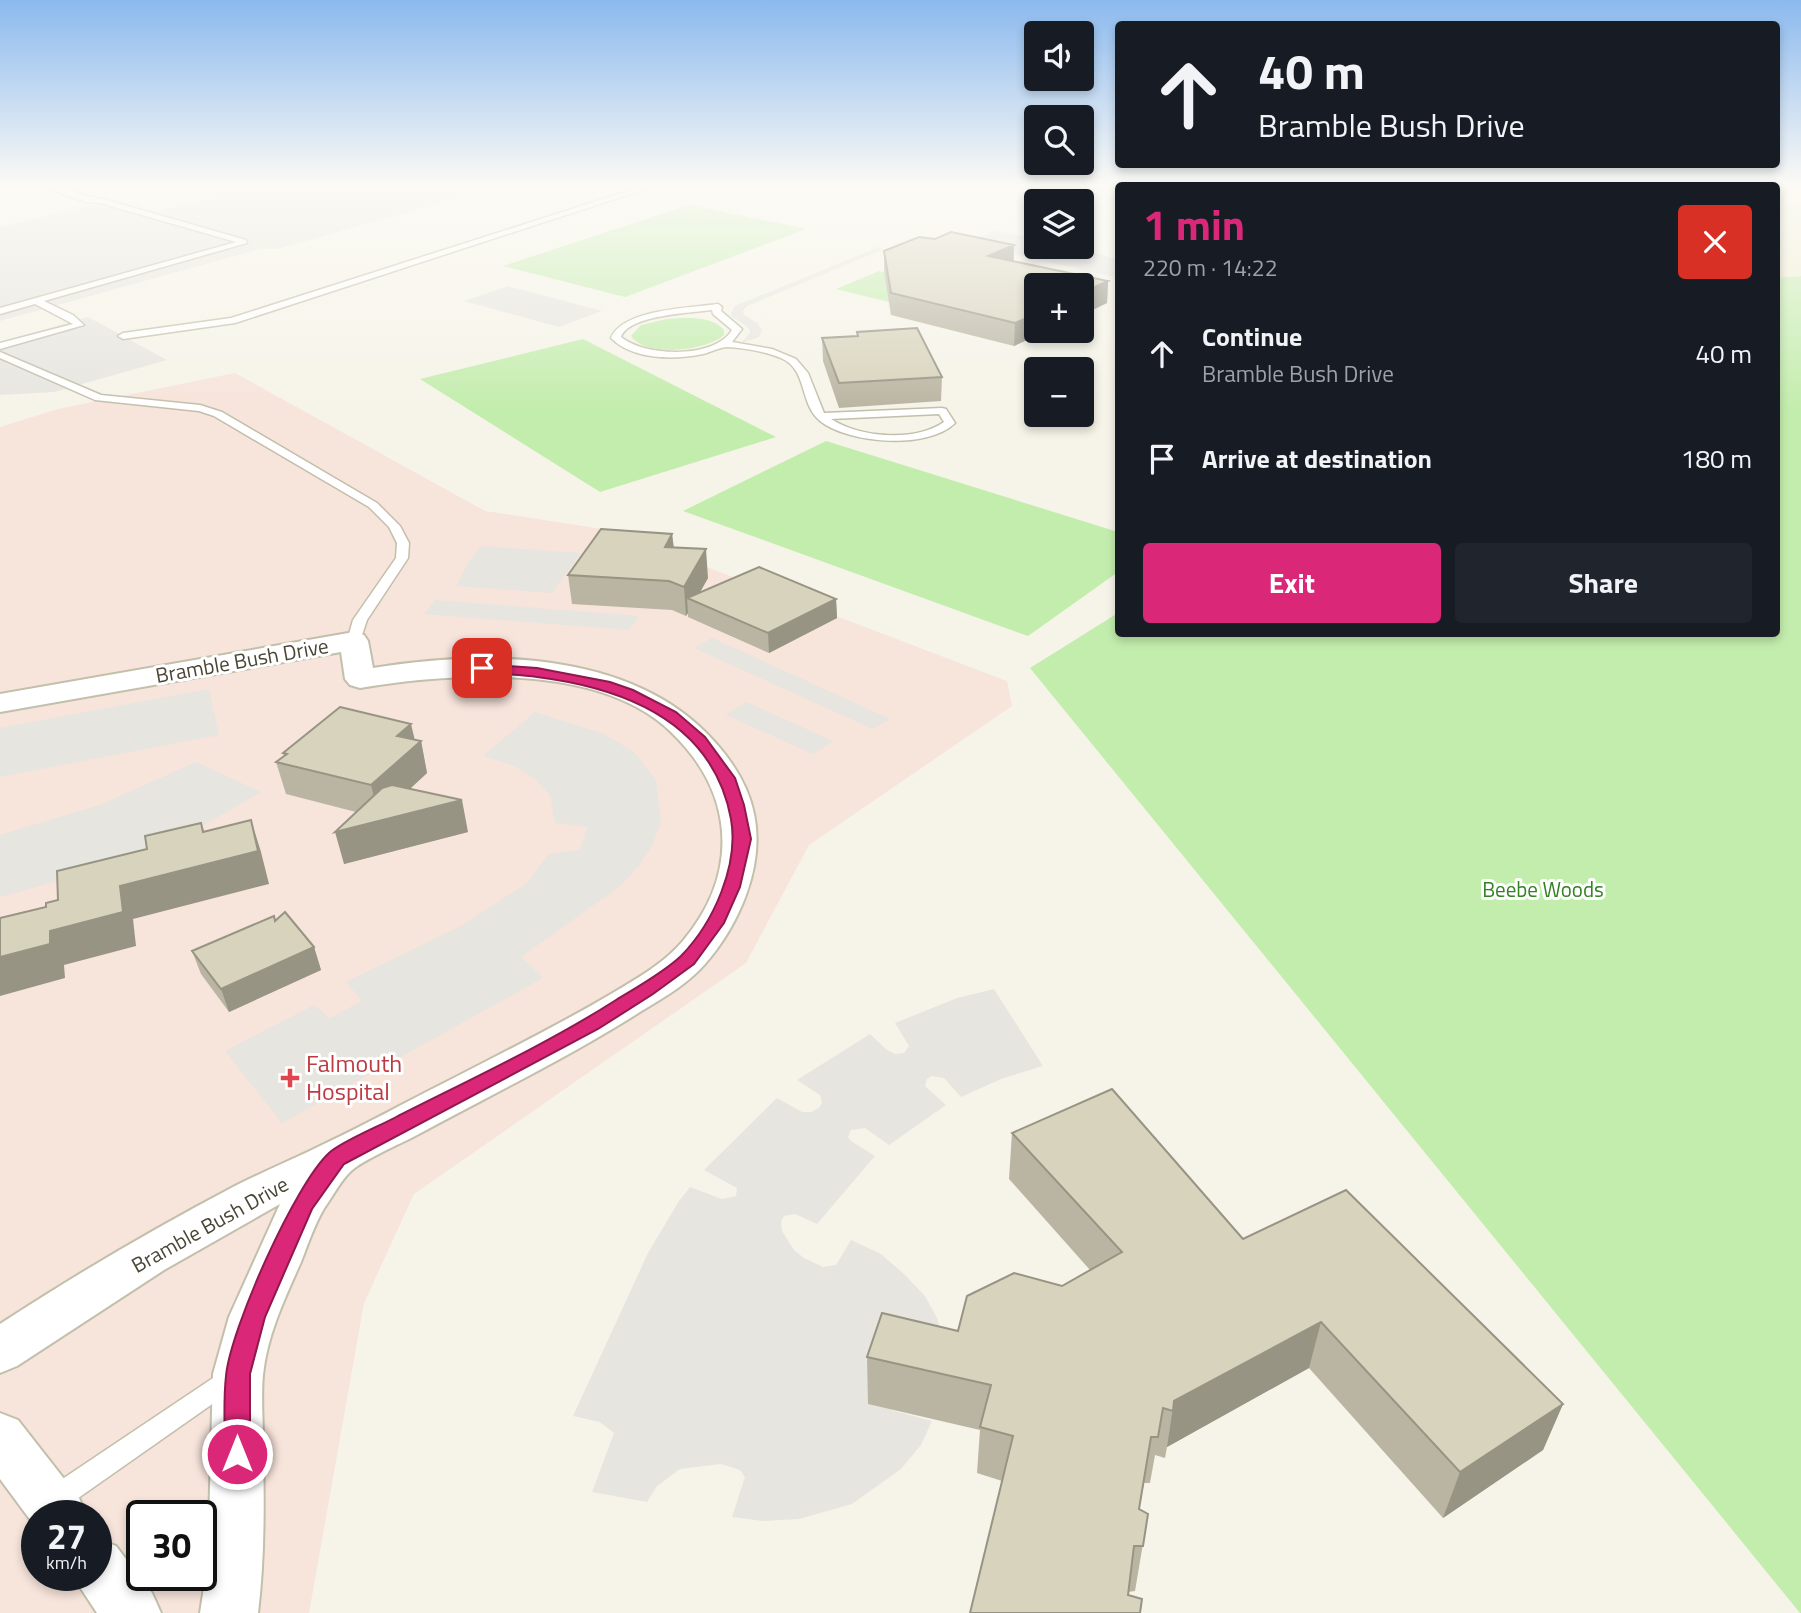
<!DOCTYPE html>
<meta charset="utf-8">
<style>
body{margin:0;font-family:"Titillium Web",sans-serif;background:#20242c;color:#f1f3f6;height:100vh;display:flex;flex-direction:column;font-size:26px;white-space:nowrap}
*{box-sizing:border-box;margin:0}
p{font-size:23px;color:#9ea1a6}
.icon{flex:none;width:38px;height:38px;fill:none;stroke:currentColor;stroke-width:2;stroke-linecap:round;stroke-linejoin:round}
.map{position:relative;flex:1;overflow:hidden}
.side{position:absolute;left:1115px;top:182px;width:665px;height:455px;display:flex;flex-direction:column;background:#171b24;border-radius:7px;box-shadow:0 4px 10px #0003}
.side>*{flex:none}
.top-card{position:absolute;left:1115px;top:21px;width:665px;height:147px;border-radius:7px;box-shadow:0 4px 10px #0003;background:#171b24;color:#f1f3f6;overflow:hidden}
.tools{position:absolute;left:1024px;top:21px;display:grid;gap:14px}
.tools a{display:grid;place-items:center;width:70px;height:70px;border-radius:7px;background:#171b24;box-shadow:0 4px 10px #0003;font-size:35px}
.speed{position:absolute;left:21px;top:1500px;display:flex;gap:14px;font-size:35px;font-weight:700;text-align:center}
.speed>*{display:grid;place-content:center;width:91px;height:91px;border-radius:50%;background:#171b24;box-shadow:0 4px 10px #0003;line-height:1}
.speed small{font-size:18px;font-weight:400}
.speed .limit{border:4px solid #111;border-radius:10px;background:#fff;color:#111}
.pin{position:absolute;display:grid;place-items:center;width:60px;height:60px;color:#fff;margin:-30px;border-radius:14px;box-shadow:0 4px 10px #0006}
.me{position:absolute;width:77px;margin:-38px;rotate:0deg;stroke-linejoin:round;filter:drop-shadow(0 0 5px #0008)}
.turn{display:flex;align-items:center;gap:24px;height:147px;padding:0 28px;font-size:32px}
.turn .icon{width:91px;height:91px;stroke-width:2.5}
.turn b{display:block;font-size:49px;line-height:60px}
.round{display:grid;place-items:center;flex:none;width:74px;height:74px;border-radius:7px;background:#20242c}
.headline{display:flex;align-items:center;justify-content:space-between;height:119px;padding:0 28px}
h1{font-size:42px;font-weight:700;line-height:52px;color:#db2777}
.button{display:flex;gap:14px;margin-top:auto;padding:14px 28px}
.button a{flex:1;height:80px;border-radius:7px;background:#db2777;color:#fff;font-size:28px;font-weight:700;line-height:80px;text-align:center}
.button a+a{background:#20242c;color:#f1f3f6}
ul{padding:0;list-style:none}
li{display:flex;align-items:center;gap:21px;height:105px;padding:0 28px}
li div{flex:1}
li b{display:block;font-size:26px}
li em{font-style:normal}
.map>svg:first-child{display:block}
.education{fill:#f0eed1}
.medical{fill:#f7e4db;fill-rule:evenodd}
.green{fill:#c3edad}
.parking{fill:#e6e5e0}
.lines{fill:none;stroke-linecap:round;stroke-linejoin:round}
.lane-casing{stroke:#c2bfaa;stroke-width:3}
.street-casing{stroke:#c2bfaa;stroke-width:4}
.lane{fill:#fff;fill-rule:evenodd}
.street{fill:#fff;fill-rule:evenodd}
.wall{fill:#bab5a2}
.shaded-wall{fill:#979484}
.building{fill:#d8d3bc;stroke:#979484;stroke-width:2}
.route{fill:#db2777;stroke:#8e194d;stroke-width:2}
.health-dot{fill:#e0444e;stroke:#fff;stroke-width:2.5}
.labels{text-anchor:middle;stroke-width:6;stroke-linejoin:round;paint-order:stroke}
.street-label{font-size:21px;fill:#4a4636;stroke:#fff}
.park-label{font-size:21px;fill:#338223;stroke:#fff}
.near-health-label{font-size:24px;fill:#be3a42;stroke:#fff;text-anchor:start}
</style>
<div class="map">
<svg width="1801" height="1613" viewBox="0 0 1801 1613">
<rect width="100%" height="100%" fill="#f6f4e8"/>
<polygon class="education" points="1417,184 1801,184 1801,276 1776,278 1776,186 1413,186"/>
<path class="medical" d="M 235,373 L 485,511 L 609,530 L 1007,681 L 1012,706 L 809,845 L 746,963 L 414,1194 L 364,1303 L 309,1613 L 0,1613 L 0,427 L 58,409 ZM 37,1516 L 96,1516 L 96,1575 L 37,1575 ZM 142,1516 L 201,1516 L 201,1575 L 142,1575 Z"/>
<g class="green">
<polygon points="689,205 806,229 625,297 503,266"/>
<polygon points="879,271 926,281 897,304 836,289"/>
<polygon points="1801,276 1801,1613 1800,1613 1030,668 1118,613 1118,634 1776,634 1776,278"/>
<path d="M 667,319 C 685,318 711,315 724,330 L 724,335 C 707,351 645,358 631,336 L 641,325 Z"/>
<polygon points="583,339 776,437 600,492 420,379"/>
<polygon points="826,441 1118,532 1118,572 1028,636 683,511"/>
</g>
<g class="parking">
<polygon points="169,184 506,184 278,249 260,249 0,321 0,227 97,204 160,211 215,196"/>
<polygon points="994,231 1036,238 1036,247 1070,247 1118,259 1118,278 996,250 979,238"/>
<polygon points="881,246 882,250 747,306 743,311 744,315 757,323 762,330 759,337 741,343 750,333 749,328 732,316 731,313 735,306"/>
<polygon points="508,286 602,311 559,327 464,301"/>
<polygon points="88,317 167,360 54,392 0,395 0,342"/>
<polygon points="481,546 581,553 552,593 456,586 470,560"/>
<polygon points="435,600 639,616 629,630 424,614"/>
<polygon points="712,638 890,719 873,729 694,648"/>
<polygon points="209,689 219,735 0,777 0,728"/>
<polygon points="746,702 833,741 813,754 726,715"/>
<polygon points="535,712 604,734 634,752 656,780 661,822 653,844 637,868 619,887 521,957 543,978 282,1123 225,1051 314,1005 330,1018 362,1001 346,982 461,926 527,883 549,854 580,850 587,827 555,823 550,795 535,779 513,765 483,756"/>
<polygon points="196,762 261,792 199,828 118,864 0,897 0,835 100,805"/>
<polygon points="994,989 1043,1066 1001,1079 961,1097 944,1078 931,1076 927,1079 925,1086 946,1105 889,1145 865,1128 851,1130 848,1137 851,1141 875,1156 817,1224 795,1214 784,1216 781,1221 782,1231 794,1250 804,1258 823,1267 836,1265 851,1240 881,1254 905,1275 925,1296 937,1318 943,1340 905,1364 891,1410 932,1421 921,1445 901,1469 852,1504 799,1519 763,1521 732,1517 745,1477 740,1470 721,1464 680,1469 657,1486 647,1502 592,1492 614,1433 600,1422 573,1416 648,1253 679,1201 690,1187 722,1199 736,1196 737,1188 704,1170 777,1098 802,1112 811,1112 819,1108 822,1103 820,1095 797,1080 870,1034 887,1050 895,1054 904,1053 909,1046 895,1023 957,998"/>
</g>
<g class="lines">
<defs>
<g id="lane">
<path d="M 36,184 C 58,184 81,196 103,199 L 246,240 L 247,243 L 44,301 L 73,315 L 84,325 L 0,349 L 0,343 L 73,324 L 35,304 L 0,314 L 0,308 L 236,242 L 100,203 L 85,202 Z"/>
<polygon points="650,184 661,184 235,323 123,339 118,336 123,333 231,318"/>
<path d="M 718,304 L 722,307 L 721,311 L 742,329 L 732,342 L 772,349 L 796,359 L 808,373 L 824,413 L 942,408 L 946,409 L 955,423 C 928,450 847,444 819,420 C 799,402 808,370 781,358 C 766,352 745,348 728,347 C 720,347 711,352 703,354 C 674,360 633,360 611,338 C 623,309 690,308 718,304 ZM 712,310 L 713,314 L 732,330 C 715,359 645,357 621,337 C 629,315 690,313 712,310 ZM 939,414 L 944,422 C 915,442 861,438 831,419 Z"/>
<polygon points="0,352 101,395 200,405 222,412 377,503 400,526 409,543 408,558 367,620 359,644 349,644 347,641 353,620 396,558 397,543 389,527 369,507 214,416 199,411 95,400 0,358"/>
<polygon points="230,1368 238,1372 242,1379 238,1386 64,1508 55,1511 46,1508 42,1499 46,1490 222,1372"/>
</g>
<g id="street">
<path d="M 354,632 L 364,635 L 368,641 L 373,668 C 488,649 640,650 720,748 C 736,767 749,789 754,814 C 765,866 739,925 705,964 C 685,987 657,1001 632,1017 C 563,1060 489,1096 417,1135 C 400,1144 363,1160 351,1171 C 341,1180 333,1196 325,1207 C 315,1223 308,1244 301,1262 C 285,1298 267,1335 263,1375 C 261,1396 263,1420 263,1442 C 264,1499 265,1556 258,1613 L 200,1613 L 208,1562 L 213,1374 L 229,1317 L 280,1204 L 164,1270 L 17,1366 L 0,1373 L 0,1324 C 75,1275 153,1229 233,1187 C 262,1172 294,1159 324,1144 C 365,1125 404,1103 444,1083 C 500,1054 557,1026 611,994 C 636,979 662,965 682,942 C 740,874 735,793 671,732 C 599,662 451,673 360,688 L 350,685 L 345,679 L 341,652 L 0,712 L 0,694 Z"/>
<polygon points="0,1413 18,1420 79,1498 87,1516 37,1516 37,1529 0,1479"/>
<polygon points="96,1538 116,1546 152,1593 161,1613 97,1613 72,1575 96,1575"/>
</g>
</defs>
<use href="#lane" class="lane-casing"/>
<use href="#street" class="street-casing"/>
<use href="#lane" class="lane"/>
<use href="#street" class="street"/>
</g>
<g class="wall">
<polygon points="951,232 1014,245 1014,261 1108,281 1107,303 1082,315 1082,285 1036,285 1036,331 1047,331 1014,346 891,315 884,271 884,251 919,237 935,239"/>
<polygon points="857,332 942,377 941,401 839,408 823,361 822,338 857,336"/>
<polygon points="672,534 674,547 708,578 700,592 836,599 837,618 769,653 688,617 688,613 686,616 672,610 572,604 568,575"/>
<polygon points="415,740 421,741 427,773 410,789 468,832 344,864 356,812 286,794 276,762 284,756 283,753"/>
<polygon points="276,921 314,947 321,970 229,1012 201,974 192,951"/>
<polygon points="1012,1133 1243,1239 1563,1404 1543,1450 1443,1518 1309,1368 1167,1447 1165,1458 1155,1455 1150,1483 1144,1483 1139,1509 1148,1514 1135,1591 1128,1592 1128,1595 1140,1613 1002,1481 977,1473 980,1430 868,1404 867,1357 958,1331 1062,1286 1090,1270 1009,1179"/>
</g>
<g class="shaded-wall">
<polygon points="1014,245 1013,266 988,256"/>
<polygon points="1108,281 1107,303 1082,315 1082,293"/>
<polygon points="1036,314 1036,331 1047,331 1014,346 1015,323"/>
<polygon points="672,534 675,562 665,547"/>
<polygon points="706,549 708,578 695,601 687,598 688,613 686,616 684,587"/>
<polygon points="836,599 837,618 769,653 768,633"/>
<polygon points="411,724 416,745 421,741 427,773 379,817 371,785 397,736"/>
<polygon points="462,800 468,832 344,864 335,832"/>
<polygon points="251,820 261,852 269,884 133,919 136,946 64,965 65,978 0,996 0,957 50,931 203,832 201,823 212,855"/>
<polygon points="314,947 321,970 229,1012 221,989"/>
<polygon points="1321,1322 1309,1368 1167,1447 1174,1401"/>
<polygon points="1563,1404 1543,1450 1443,1518 1460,1472"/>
</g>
<g class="building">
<polygon points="951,232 1014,245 988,256 1108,281 1082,293 1082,285 1036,285 1036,314 1015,323 891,293 884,251 919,237 935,239"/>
<polygon points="917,328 942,377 839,383 822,338 858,336 857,332"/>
<polygon points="601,529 672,534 665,547 706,549 684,587 669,581 568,575"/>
<polygon points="759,567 836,599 768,633 687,598"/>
<polygon points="340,707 411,724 397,736 421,741 371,785 276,762 287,754 283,753"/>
<polygon points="392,785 462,800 335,832 382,788"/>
<polygon points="251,820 258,851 120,886 123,912 50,931 50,944 0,957 0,918 46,907 46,903 58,900 57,871 147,849 145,836 201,823 203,832"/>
<polygon points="285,912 314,947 221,989 192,951 274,916 275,921"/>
<polygon points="1112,1089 1243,1239 1346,1190 1563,1404 1460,1472 1321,1322 1174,1401 1173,1411 1163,1408 1158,1437 1151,1437 1139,1509 1148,1514 1143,1546 1134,1546 1128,1595 1142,1599 1140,1613 970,1613 1013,1436 980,1427 991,1385 867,1357 882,1313 958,1331 967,1296 1014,1273 1062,1286 1122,1252 1012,1133"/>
</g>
<linearGradient id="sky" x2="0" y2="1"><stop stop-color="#8bb9ee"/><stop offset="0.45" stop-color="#fbfaf5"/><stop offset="1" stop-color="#fbfaf5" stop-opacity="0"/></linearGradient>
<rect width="1801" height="410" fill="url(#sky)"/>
<path class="route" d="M 482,664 L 537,668 L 610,682 L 633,690 L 676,712 L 705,737 L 735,778 L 744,805 L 751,839 L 740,887 L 724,923 L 694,964 L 653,994 L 598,1029 L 344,1164 L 312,1209 L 265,1317 L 250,1374 L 250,1454 L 246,1463 L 237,1466 L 228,1463 L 225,1454 C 225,1429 223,1402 226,1376 C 230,1330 295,1184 329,1153 C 342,1141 380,1126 398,1116 C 471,1079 547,1044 616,1000 C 637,987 663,973 681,956 C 714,922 739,865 731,819 C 713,722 624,688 537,677 C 517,674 496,675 477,671 L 475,668 Z"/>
<path class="health-dot" d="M286.5 1067.5h7v7h7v7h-7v7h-7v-7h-7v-7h7z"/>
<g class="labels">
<g class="street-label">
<text transform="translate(242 661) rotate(-10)" y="7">Bramble Bush Drive</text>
<text transform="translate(210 1225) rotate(-29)" y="7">Bramble Bush Drive</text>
</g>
<g class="park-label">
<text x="1543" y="897">Beebe Woods</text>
</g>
<g class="near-health-label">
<text x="306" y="1072">Falmouth<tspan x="306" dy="28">Hospital</tspan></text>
</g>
</g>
</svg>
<div class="tools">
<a><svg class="icon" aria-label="sound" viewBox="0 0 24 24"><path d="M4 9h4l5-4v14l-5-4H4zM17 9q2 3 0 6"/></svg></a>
<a><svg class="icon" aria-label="search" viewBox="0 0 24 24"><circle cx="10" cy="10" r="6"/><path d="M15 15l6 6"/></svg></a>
<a><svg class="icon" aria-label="layers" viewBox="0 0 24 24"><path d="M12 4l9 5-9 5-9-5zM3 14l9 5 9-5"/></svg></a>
<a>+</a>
<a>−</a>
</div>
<div class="speed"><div>27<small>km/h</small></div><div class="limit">30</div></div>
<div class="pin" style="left:482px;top:668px;background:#d93025"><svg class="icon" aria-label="arrive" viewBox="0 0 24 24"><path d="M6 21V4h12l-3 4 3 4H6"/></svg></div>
<svg class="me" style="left:237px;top:1454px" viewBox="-20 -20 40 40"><circle r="17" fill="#db2777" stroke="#fff" stroke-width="3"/><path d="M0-11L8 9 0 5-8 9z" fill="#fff"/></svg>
<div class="top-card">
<div class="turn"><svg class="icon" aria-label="ahead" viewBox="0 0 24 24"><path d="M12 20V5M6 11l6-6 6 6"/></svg><div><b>40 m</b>Bramble Bush Drive</div></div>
</div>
<section class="side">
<div class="headline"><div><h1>1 min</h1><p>220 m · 14:22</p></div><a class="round" style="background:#d93025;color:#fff"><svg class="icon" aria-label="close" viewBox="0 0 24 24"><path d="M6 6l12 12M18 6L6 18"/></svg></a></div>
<ul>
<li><svg class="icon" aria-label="ahead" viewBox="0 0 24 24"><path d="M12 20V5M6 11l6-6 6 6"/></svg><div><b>Continue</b><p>Bramble Bush Drive</p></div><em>40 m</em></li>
<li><svg class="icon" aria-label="arrive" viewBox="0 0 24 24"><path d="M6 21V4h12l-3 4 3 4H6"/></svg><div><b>Arrive at destination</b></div><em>180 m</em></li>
</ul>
<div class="button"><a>Exit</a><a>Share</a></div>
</section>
</div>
